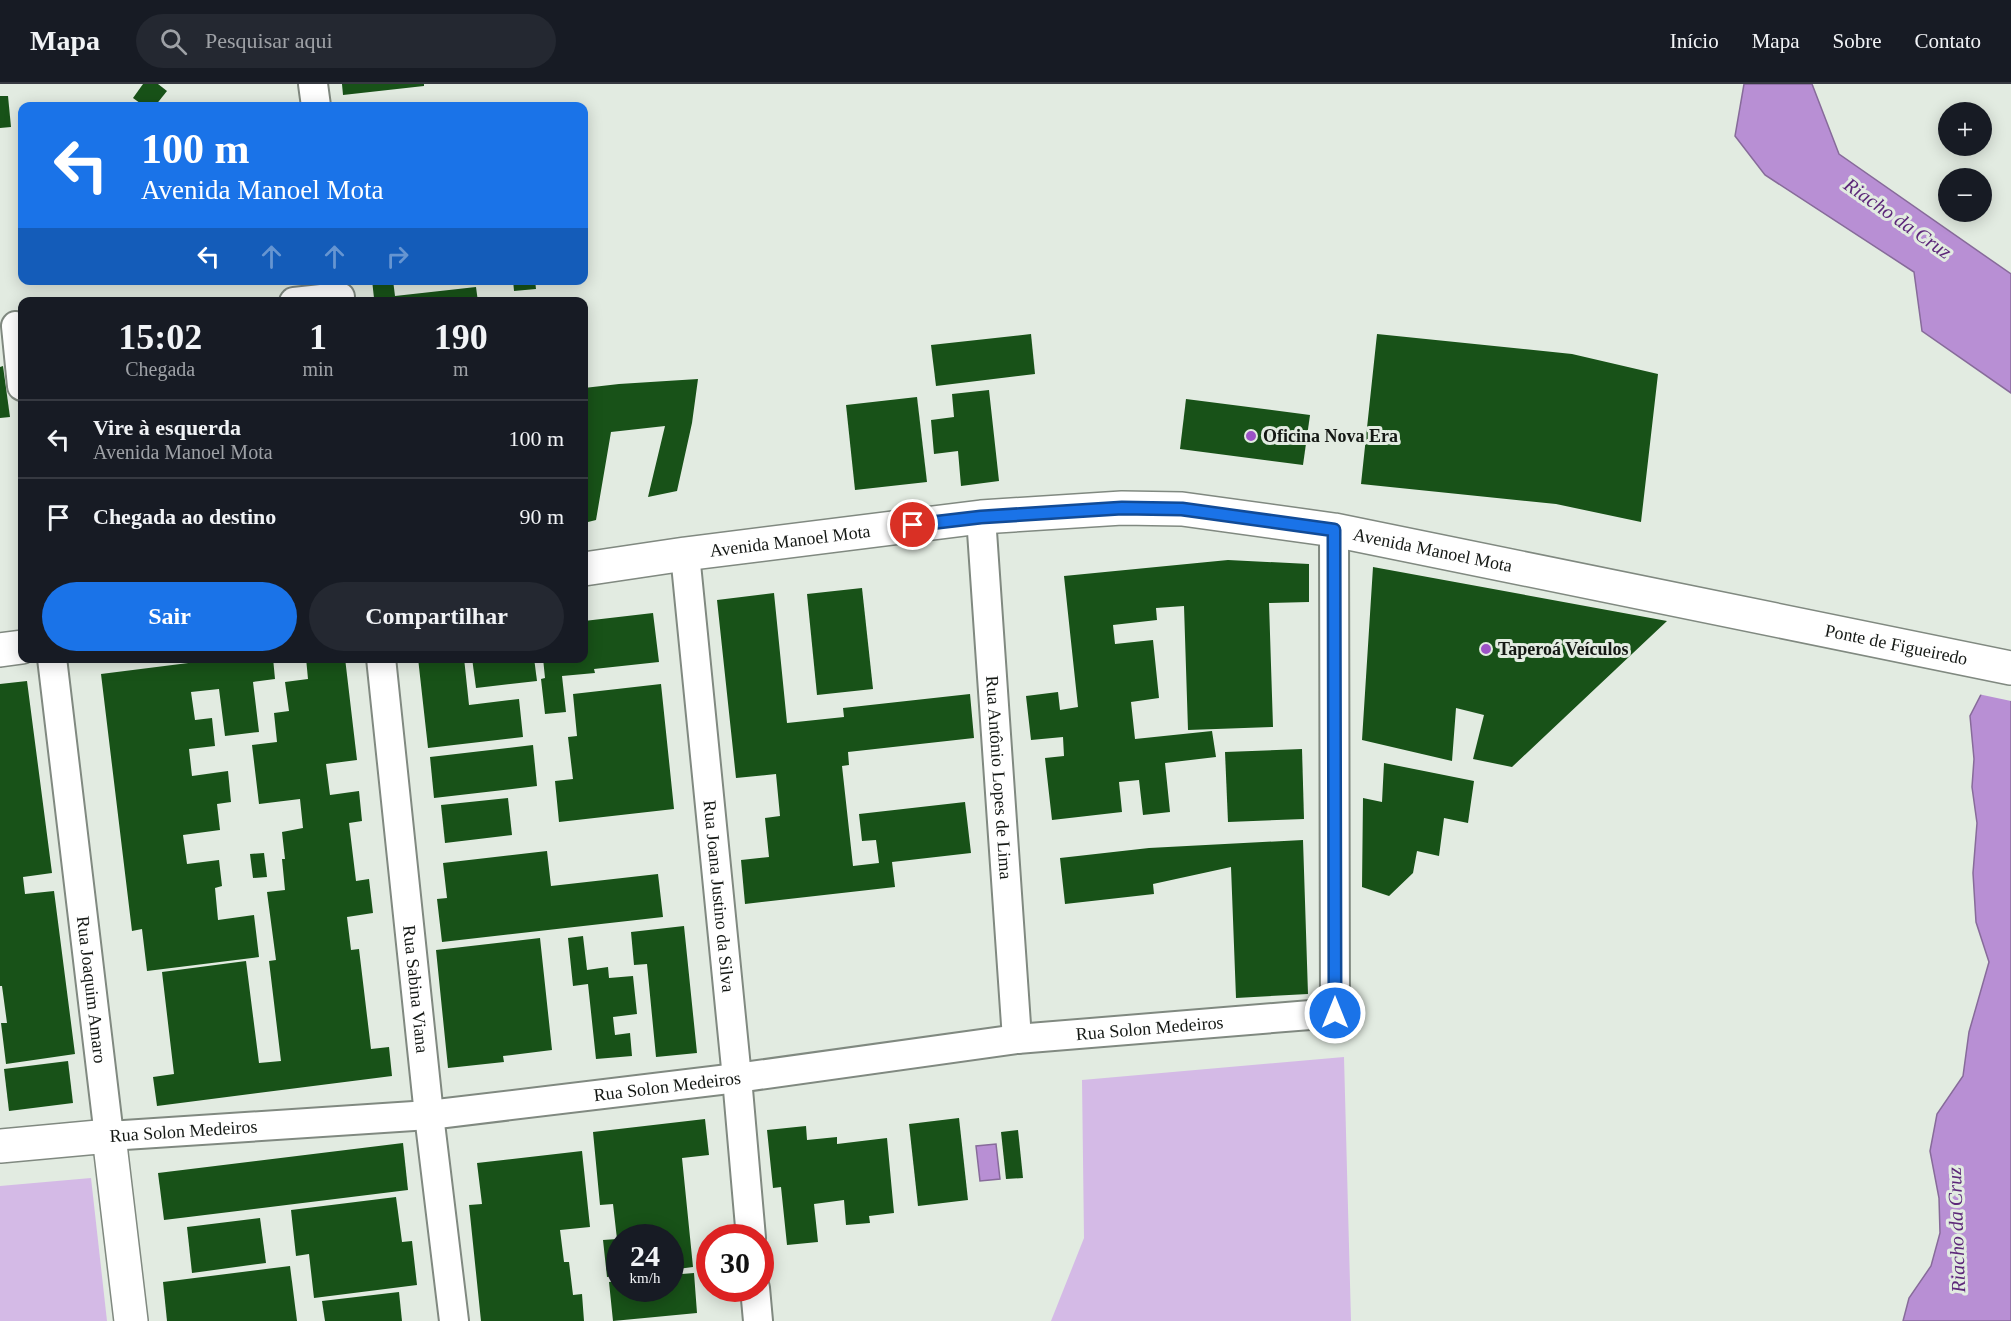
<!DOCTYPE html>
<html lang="pt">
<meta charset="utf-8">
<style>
body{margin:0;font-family:Georgia,serif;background:#242831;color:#f1f3f6;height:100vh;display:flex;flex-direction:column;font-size:22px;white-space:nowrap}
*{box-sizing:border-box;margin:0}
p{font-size:20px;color:#9ea1a6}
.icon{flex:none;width:33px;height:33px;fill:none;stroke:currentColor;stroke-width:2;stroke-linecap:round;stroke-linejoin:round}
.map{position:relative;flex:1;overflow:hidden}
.side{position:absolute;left:18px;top:213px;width:570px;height:366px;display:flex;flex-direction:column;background:#171b24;border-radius:12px;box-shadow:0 3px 15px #0003}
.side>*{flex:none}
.guide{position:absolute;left:18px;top:18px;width:570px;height:183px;border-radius:12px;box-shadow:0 3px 15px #0003;background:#1a73e8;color:#fff;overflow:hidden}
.controls{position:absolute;left:1938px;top:18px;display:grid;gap:12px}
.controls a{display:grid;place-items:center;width:54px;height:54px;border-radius:50%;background:#171b24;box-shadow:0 3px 15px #0003;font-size:30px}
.speed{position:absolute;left:606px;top:1140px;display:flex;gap:12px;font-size:30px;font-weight:700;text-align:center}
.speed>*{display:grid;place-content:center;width:78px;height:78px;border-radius:50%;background:#171b24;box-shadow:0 3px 15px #0003;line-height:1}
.speed small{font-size:15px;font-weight:400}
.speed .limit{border:9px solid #d22;background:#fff;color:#111}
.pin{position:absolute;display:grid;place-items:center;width:51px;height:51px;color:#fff;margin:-26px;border:3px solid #fff;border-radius:50%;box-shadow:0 2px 6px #0007}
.me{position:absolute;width:66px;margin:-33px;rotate:0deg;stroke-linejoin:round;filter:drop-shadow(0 0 4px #0008)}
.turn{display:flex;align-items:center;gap:21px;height:126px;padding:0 24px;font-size:27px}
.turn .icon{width:78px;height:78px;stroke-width:2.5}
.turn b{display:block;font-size:42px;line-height:51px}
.lanes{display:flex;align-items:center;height:57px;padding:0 24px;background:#0003;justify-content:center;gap:30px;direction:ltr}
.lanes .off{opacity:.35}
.eta{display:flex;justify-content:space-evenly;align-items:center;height:102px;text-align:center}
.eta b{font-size:36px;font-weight:600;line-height:42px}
.button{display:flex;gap:12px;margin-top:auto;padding:12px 24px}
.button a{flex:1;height:69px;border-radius:36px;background:#1a73e8;color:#fff;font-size:24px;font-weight:600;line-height:69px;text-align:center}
.button a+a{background:#242831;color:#f1f3f6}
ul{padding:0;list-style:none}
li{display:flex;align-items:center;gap:18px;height:78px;padding:0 24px;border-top:2px solid #363941}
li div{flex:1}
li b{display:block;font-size:22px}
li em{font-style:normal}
header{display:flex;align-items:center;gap:36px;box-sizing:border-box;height:84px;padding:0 30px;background:#171b24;border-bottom:2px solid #363941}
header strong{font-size:28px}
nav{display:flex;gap:33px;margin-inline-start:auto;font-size:21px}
.search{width:420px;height:54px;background:#242831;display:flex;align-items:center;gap:15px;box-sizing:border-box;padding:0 21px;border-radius:33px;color:#9ea1a6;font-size:22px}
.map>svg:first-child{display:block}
.green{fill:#d4bae6}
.water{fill:#b88fd4;stroke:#876b9a;stroke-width:1.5}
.pier{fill:#e2ebe1}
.building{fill:#185218}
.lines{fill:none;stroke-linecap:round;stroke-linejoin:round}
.minor-casing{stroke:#808980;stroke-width:32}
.primary-casing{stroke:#808980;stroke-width:36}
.minor{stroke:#fff;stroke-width:28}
.primary{stroke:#fff;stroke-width:33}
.route-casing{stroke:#114b97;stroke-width:15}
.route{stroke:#1a73e8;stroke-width:10}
.poi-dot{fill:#9c53c6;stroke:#e2ebe1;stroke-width:2}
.labels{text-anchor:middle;stroke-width:6;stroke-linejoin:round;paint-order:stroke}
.poi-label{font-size:18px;font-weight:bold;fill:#141814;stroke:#e2ebe1;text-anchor:start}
.street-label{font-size:18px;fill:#141814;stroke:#e2ebe1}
.water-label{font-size:20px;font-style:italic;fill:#5c2779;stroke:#e2ebe1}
</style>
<header>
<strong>Mapa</strong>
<div class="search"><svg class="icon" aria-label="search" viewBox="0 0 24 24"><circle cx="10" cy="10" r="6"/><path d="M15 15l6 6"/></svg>Pesquisar aqui</div>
<nav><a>Início</a><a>Mapa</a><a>Sobre</a><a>Contato</a></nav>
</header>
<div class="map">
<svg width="2011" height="1237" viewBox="0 0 2011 1237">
<rect width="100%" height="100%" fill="#e2ebe1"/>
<g class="green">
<polygon points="1344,973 1351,1237 1051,1237 1084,1154 1082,996"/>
<polygon points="91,1094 107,1237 0,1237 0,1102"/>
</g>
<g class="water">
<polygon points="1744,0 1812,0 1839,70 2011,190 2011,309 1922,247 1914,188 1765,91 1735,52"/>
<polygon points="1990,593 2011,597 2011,1237 1903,1237 1909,1214 1931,1182 1940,1149 1939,1114 1930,1067 1937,1030 1963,992 1969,948 1989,878 1976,838 1973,789 1977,739 1972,703 1974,675 1970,632"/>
<polygon points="996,1060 1000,1095 980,1097 976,1062"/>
</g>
<polygon class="pier" points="1988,591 2011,594 2011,617 1978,610"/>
<g class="building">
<polygon points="143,0 158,0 167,7 155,22 144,22 133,14"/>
<polygon points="342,0 424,0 424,2 343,11"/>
<polygon points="0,12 8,12 11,43 0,44"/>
<polygon points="372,196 393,196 395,212 476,203 478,218 381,218 381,214 374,214"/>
<polygon points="513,196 535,196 536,205 514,207"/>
<polygon points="1031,250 1035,290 936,302 931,261"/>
<polygon points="1377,250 1572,270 1658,290 1641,438 1556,420 1361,400"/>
<polygon points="3,282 10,333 0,334 0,283"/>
<polygon points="698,295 692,339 677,407 648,413 665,342 611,348 596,436 584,439 584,304 619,300"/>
<polygon points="989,306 999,397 961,402 958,367 934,370 931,336 954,333 952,310"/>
<polygon points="917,313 927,398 855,406 846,321"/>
<polygon points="1186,315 1310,331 1303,381 1180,365"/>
<polygon points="1228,476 1309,480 1309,518 1269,519 1273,643 1188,646 1184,522 1156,524 1157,536 1113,541 1115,560 1153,556 1159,614 1131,618 1135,655 1212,647 1216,673 1165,679 1170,728 1143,731 1139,696 1119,698 1122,728 1052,736 1045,674 1064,672 1063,653 1031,656 1026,612 1058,608 1060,626 1078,623 1064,492"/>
<polygon points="1373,483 1667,537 1512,683 1473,675 1484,631 1456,624 1452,677 1362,656"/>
<polygon points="862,504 873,605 817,611 807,510"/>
<polygon points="774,509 787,639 844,633 843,624 970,610 974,654 848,668 849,681 842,682 853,782 879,779 876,756 862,757 859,730 965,718 971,769 892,778 895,803 745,820 741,776 769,773 765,734 780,732 776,690 736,694 717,516"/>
<polygon points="653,529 659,578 594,585 595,589 562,592 566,628 545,630 541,595 545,594 543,574 584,574 584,537"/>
<polygon points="228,574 273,574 275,595 253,598 259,648 225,652 219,605 191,608 195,636 212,634 215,662 189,665 192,692 228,687 231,718 217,720 220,746 183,751 187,780 219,776 222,802 215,804 218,836 254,831 259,873 147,887 142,845 132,847 101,590"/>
<polygon points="306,574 345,574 357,676 326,680 330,711 359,707 362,737 349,739 356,797 369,795 373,829 347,833 351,866 359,865 371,965 389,963 392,992 157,1022 153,993 174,990 162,888 246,877 259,979 281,977 269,877 276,876 267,808 285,806 282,775 285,775 282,748 303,744 300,715 259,720 252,661 277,658 274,629 289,627 285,598 308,595"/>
<polygon points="418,574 464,574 469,621 519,615 523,653 428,664"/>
<polygon points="472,574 534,574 537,597 476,604"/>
<polygon points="27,597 52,789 23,793 25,810 54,807 75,970 6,980 1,939 7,939 2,902 0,902 0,600"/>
<polygon points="661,600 674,725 559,738 555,697 573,695 568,653 577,652 573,610"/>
<polygon points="533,661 537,702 434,714 430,673"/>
<polygon points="1302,665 1304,735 1228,738 1225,668"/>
<polygon points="1384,679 1474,697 1468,739 1444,734 1439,772 1417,767 1413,789 1389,812 1362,803 1363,714 1382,718"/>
<polygon points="508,714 512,751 445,759 441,721"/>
<polygon points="1303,756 1308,910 1236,914 1231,783 1153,800 1154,810 1065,820 1060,774 1149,764"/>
<polygon points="547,767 551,802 658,790 663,833 442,858 437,815 447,814 443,779"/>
<polygon points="264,769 267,793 253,794 250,770"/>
<polygon points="684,842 697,969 656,973 647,880 634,881 631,848"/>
<polygon points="583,852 587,886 608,883 609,894 633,892 637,930 613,933 615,951 630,949 632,972 596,975 588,900 573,902 568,854"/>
<polygon points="540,854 552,966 503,972 504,978 448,984 436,866"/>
<polygon points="68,977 73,1019 9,1027 4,985"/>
<polygon points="959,1034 968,1116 918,1122 909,1040"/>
<polygon points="705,1035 709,1071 682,1074 693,1183 670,1186 670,1154 620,1154 620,1192 607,1193 603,1156 617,1155 613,1120 600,1121 593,1048"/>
<polygon points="806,1042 807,1056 837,1053 837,1060 887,1054 894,1129 869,1132 870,1139 846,1141 844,1116 814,1120 818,1158 787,1161 781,1103 773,1104 767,1046"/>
<polygon points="1018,1046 1023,1094 1006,1095 1001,1048"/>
<polygon points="403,1059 408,1106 164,1136 158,1089"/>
<polygon points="582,1067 590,1143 560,1146 564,1178 569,1178 573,1211 582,1210 584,1237 481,1237 469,1121 482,1120 477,1079"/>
<polygon points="396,1113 402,1158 412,1157 417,1201 314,1214 309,1170 296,1172 291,1126"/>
<polygon points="260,1134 266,1179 192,1189 187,1143"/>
<polygon points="290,1182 297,1237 167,1237 163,1198"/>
<polygon points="694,1189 697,1229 613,1237 609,1198 620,1197 620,1204 670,1204 670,1191"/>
<polygon points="399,1208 402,1237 325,1237 322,1217"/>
</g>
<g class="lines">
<defs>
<g id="minor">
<polyline points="313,0 316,22"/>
<polyline points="294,218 340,213"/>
<polyline points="16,242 22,302"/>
<path id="s1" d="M 981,433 L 1017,955"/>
<path id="s2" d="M 685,470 L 737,994 L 751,1154"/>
<path id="s3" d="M 52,574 L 109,1052 L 429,1031 L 737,994 L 1017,955 L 1335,929 L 1334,446"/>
<path id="s4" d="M 381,574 L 429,1031 L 454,1237"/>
<polyline points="755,1204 758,1237"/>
</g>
<g id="primary">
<path id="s5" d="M 584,485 L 685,470 L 981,433 L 1122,424 L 1182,425 L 1334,446 L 2011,584"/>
<polyline points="0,566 22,563"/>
<polyline points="0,1062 109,1052 131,1237"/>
</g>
</defs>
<use href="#minor" class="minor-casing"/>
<use href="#primary" class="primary-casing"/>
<use href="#minor" class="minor"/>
<use href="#primary" class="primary"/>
</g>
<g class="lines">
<defs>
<polyline id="route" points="913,441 981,433 1122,424 1182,425 1334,446 1335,929"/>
</defs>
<use href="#route" class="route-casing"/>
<use href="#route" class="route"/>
</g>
<g class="poi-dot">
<circle cx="1251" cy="352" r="6"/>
<circle cx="1486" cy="565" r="6"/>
</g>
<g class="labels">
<g class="poi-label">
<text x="1263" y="358">Oficina Nova Era</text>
<text x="1498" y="571">Taperoá Veículos</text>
</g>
<g class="street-label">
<text dy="6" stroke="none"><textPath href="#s5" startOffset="208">Avenida Manoel Mota</textPath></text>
<text dy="6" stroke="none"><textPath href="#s5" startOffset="856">Avenida Manoel Mota</textPath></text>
<text dy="6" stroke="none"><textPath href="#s5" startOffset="1329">Ponte de Figueiredo</textPath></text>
<text dy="6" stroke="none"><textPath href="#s1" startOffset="261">Rua Antônio Lopes de Lima</textPath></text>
<text dy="6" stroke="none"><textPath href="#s2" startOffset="344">Rua Joana Justino da Silva</textPath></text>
<text dy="6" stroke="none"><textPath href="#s3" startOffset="334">Rua Joaquim Amaro</textPath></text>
<text dy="6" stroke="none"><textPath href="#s4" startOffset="333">Rua Sabina Viana</textPath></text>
<text dy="6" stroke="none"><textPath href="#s3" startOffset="1528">Rua Solon Medeiros</textPath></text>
<text dy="6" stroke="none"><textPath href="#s3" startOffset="1042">Rua Solon Medeiros</textPath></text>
<text dy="6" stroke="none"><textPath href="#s3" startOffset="556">Rua Solon Medeiros</textPath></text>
</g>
<g class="water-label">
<text transform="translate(1898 134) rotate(35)" y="7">Riacho da Cruz</text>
<text transform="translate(1956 1146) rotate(-92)" y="7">Riacho da Cruz</text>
</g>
</g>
</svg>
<div class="controls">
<a>+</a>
<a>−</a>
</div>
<div class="speed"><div>24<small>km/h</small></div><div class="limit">30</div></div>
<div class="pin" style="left:913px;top:441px;background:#d93025"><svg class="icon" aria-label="arrive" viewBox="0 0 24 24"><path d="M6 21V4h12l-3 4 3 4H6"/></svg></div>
<svg class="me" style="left:1335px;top:929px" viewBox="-20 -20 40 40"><circle r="17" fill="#1a73e8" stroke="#fff" stroke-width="3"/><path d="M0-11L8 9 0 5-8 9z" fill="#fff"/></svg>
<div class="guide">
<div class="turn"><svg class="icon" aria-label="left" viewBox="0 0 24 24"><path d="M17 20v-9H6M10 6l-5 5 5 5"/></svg><div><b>100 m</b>Avenida Manoel Mota</div></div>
<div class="lanes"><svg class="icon" aria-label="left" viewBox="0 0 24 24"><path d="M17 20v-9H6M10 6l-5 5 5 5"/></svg><svg class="icon off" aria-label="ahead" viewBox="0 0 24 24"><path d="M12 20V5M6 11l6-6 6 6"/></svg><svg class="icon off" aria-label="ahead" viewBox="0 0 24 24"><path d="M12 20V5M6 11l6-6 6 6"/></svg><svg class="icon off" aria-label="right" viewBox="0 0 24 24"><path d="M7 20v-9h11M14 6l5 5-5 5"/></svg></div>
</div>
<section class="side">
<div class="eta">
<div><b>15:02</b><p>Chegada</p></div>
<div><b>1</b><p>min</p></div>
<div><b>190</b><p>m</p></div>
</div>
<ul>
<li><svg class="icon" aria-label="left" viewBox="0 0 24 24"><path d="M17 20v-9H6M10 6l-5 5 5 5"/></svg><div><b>Vire à esquerda</b><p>Avenida Manoel Mota</p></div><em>100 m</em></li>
<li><svg class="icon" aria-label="arrive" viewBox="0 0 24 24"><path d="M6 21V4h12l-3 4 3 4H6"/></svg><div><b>Chegada ao destino</b></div><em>90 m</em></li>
</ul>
<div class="button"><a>Sair</a><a>Compartilhar</a></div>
</section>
</div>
